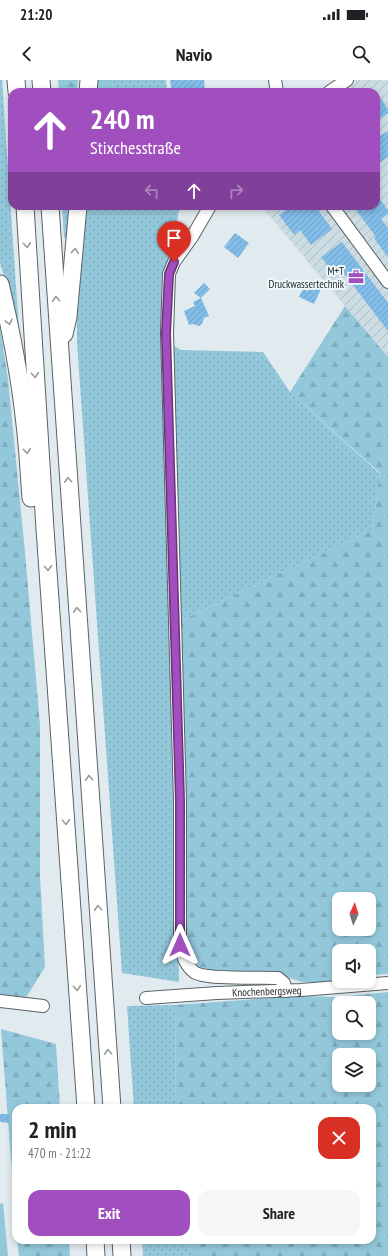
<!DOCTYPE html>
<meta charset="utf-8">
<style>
body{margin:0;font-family:"PT Sans Narrow",sans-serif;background:#f6f6f6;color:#202124;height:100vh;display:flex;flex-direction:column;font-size:15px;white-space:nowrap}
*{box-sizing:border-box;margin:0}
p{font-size:13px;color:#757577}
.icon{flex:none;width:22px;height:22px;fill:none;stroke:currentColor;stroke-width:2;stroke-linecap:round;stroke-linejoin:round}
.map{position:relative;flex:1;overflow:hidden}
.side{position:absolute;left:12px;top:1024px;width:364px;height:140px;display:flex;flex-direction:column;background:#fff;border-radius:12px;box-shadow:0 2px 6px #0003}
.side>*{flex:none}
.banner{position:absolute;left:8px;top:8px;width:372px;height:122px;border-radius:12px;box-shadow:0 2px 6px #0003;background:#a14fbe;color:#fff;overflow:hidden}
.needle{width:26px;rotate:4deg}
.fabs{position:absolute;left:332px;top:812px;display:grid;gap:8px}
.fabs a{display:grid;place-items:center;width:44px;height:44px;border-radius:8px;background:#fff;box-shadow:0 2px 6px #0003;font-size:20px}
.pin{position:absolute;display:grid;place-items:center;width:34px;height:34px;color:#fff;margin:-41px -17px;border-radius:50% 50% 50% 0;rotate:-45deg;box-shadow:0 0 4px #0007}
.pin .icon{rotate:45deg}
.me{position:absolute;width:44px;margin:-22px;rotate:0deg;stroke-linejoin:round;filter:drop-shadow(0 0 3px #0008)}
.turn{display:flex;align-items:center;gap:14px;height:84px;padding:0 16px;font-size:18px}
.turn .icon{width:52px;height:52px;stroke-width:2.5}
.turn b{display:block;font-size:28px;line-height:34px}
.lanes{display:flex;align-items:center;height:38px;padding:0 16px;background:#0003;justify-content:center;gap:20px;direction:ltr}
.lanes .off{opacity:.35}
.round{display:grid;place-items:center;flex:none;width:42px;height:42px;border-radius:12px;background:#f6f6f6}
.head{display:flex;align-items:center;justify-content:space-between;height:68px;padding:0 16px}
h1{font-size:24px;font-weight:700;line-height:30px}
.cta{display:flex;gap:8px;margin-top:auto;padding:8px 16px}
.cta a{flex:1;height:46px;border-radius:12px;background:#a14fbe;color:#fff;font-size:16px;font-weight:700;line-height:46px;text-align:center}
.cta a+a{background:#f6f6f6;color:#202124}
.status{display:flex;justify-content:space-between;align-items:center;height:28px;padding:0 20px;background:#fff;direction:ltr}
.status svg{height:11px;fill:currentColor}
header{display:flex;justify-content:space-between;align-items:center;height:52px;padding:0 16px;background:#fff;font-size:18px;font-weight:700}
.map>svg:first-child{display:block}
.industrial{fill:url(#industrial-furrows)}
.grass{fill:url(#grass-dots)}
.forest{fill:url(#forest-firs);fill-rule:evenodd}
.garden{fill:#93c8db}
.building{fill:url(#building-hatch)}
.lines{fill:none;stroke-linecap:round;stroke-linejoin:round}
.minor-casing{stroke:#5a6265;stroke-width:14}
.highway-casing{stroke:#5a6265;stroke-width:19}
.minor{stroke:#fff;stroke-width:12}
.highway{stroke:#fff;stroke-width:17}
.oneway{stroke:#9a9c9c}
.route-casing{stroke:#69337c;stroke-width:10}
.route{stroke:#a14fbe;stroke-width:7}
.labels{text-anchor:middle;stroke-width:4;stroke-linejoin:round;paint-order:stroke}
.poi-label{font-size:11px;fill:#1f2324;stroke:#eef7fb;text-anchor:end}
.street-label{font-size:11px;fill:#1f2324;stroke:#eef7fb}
</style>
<div class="status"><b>21:20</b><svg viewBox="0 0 49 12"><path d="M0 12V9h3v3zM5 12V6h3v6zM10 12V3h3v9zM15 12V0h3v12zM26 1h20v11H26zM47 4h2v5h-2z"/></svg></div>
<header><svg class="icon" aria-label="back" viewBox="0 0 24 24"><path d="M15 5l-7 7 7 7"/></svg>Navio<svg class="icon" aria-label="search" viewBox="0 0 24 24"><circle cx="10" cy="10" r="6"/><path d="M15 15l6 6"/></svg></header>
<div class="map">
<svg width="388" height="1176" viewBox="0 0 388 1176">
<defs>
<pattern id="industrial-furrows" width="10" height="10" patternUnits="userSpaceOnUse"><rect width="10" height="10" fill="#cbdde3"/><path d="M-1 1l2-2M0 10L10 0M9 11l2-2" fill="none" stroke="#aebdc3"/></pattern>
<pattern id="grass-dots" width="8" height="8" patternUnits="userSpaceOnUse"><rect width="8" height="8" fill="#93c8db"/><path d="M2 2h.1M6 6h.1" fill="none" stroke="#7eacbc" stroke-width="1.8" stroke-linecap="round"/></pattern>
<pattern id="forest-firs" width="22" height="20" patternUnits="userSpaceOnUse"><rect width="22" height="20" fill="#93c8db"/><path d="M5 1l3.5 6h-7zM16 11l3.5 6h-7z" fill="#7eacbc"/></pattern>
<pattern id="building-hatch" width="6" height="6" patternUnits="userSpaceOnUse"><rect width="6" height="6" fill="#82bce8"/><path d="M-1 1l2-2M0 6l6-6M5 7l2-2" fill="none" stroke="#70a1c7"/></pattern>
</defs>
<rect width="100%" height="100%" fill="#e1eaee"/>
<polygon class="industrial" points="349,0 388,0 388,277 261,126 376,126 376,12 334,12"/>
<g class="grass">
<polygon points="0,0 2,0 19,250 17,250 6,203 0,183"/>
<polygon points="113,0 166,0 167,12 112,12"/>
<polygon points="62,126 72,126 69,158 64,158"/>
<polygon points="84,126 180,126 167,187 179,902 122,893 77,263 77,215"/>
<polygon points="173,265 181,270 263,272 290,312 380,394 372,450 180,541"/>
<polygon points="175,925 176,1028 134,1028 127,926"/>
<polygon points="142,1160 187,1160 194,1176 143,1176"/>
</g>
<g class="forest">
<polygon points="58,0 78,0 77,12 59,12"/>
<polygon points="97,0 113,0 112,12 96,12"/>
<path d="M 345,226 L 388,277 L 388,894 L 369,895 L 369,871 L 339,871 L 339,900 L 334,903 L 302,902 L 278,894 L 208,892 L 194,888 L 184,864 L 180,541 L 372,450 L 380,393 L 290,312 ZM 339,819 L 369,819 L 369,849 L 339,849 Z"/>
<polygon points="0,247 8,299 25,472 40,645 40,796 45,887 27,916 0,929"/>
<path d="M 388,912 L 388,1176 L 194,1176 L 187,1160 L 372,1160 L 372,1028 L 176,1028 L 175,925 L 297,916 L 336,917 ZM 339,923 L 369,923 L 369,953 L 339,953 ZM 339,975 L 369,975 L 369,1005 L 339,1005 Z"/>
<polygon points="1,949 56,964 60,1028 16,1028 16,1144"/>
<polygon points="17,1160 69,1160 70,1176 19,1176"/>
</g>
<polygon class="garden" points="3,1123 8,1176 0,1176 0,1124"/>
<g class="building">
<polygon points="170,0 204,0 205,12 172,12"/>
<polygon points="376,11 388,29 388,33 376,41"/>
<polygon points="388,51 388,77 376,85 376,58"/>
<polygon points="376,114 388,130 388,134 381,139 388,148 388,177 374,158 376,157 353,126 376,126"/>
<polygon points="292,126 315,126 332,149 311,165 300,150 294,155 279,135"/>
<polygon points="235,153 249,163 238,178 224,167"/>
<polygon points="342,162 388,223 388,251 340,188 333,193 321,177"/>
<polygon points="204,203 210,209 201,218 194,213"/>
<polygon points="311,204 321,209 314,224 299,217 303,209 308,211"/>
<polygon points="201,218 209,236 204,238 202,244 199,246 193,244 189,245 184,231 195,226 193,222"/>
<polygon points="0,1034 9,1034 9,1043 0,1042"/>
</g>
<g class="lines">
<defs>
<g id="minor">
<polyline points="275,0 277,12"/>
<polyline points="329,12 347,0"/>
<path d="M 210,126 L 192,157 L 174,182 L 169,194 L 167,253 L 180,721 L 180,865 C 183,876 185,885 194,892 C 204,900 263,897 278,898 L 284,903 L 286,911"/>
<polyline points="332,126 388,202"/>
<path id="s1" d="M 146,918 L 217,913 L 301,910 L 388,903"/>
<polyline points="0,921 43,926"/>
</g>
<g id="highway">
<polyline points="16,0 17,12"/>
<polyline points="41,0 42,12"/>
<polyline points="88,12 89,0"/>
<polyline points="25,126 45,449 86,1028"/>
<polyline points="50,126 112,1028"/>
<path d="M 0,204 C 11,250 20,297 25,344 C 28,368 29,393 31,418"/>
<polyline points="64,254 68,237 78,126"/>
<polyline points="95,1160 96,1176"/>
<polyline points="121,1160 122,1176"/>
</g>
</defs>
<use href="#minor" class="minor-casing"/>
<use href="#highway" class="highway-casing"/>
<use href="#minor" class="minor"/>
<use href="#highway" class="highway"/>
</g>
<defs><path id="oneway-chevron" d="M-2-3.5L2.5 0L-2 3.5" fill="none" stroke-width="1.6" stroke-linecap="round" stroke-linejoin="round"/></defs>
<g class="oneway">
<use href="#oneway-chevron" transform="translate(27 165) rotate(86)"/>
<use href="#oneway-chevron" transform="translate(75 171) rotate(-84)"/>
<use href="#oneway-chevron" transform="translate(56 219) rotate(-93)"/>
<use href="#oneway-chevron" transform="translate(9 242) rotate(78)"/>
<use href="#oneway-chevron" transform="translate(35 295) rotate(86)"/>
<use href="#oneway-chevron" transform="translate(27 371) rotate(85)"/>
<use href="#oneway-chevron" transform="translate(68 400) rotate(-94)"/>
<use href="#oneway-chevron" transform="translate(48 488) rotate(86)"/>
<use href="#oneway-chevron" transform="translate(77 530) rotate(-94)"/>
<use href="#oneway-chevron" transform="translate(89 698) rotate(-94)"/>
<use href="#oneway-chevron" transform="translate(66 742) rotate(86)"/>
<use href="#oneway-chevron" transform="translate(98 828) rotate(-94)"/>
<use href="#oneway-chevron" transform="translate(77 908) rotate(86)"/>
<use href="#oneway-chevron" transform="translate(108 972) rotate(-94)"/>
</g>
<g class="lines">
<defs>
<polyline id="route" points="174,182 169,194 166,253 180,721 180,865"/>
</defs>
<use href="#route" class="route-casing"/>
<use href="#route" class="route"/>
</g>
<defs>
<symbol id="office-bare" viewBox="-9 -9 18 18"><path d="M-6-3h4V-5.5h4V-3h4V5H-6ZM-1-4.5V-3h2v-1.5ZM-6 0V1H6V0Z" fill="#a14fbe" stroke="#eef7fb" stroke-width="2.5" paint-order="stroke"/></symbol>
</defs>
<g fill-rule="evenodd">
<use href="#office-bare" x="345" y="186" width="22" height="22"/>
</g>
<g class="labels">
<g class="poi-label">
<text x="344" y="195">M+T<tspan x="344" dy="13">Druckwassertechnik</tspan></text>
</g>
<g class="street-label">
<text dy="4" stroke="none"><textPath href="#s1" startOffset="121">Knochenbergsweg</textPath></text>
</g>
</g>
</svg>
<div class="fabs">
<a><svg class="needle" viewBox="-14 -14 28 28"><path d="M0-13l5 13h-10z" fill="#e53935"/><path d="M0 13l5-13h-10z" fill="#757577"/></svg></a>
<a><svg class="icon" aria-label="sound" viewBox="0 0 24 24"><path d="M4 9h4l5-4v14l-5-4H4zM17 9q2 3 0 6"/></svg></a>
<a><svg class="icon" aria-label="search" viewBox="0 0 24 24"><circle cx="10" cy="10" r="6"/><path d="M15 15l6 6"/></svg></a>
<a><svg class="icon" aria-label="layers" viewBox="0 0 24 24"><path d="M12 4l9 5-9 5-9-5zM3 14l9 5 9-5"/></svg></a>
</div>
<div class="pin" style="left:174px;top:182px;background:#d93025"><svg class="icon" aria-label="arrive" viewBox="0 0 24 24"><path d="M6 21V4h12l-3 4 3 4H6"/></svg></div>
<svg class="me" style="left:180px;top:865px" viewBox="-20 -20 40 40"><path d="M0-17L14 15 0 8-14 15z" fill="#a14fbe" stroke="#fff" stroke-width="4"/></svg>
<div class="banner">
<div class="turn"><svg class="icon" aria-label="ahead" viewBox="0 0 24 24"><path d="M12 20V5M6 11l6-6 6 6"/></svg><div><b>240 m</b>Stixchesstraße</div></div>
<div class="lanes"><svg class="icon off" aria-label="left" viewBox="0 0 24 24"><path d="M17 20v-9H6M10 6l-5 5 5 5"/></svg><svg class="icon" aria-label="ahead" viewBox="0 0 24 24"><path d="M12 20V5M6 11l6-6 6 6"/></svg><svg class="icon off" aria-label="right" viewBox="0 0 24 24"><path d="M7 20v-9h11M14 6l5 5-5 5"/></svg></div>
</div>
<section class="side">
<div class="head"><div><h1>2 min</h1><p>470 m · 21:22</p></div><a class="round" style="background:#d93025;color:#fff"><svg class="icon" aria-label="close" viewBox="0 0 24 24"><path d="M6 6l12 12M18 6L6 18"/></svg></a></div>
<div class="cta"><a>Exit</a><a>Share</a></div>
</section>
</div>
